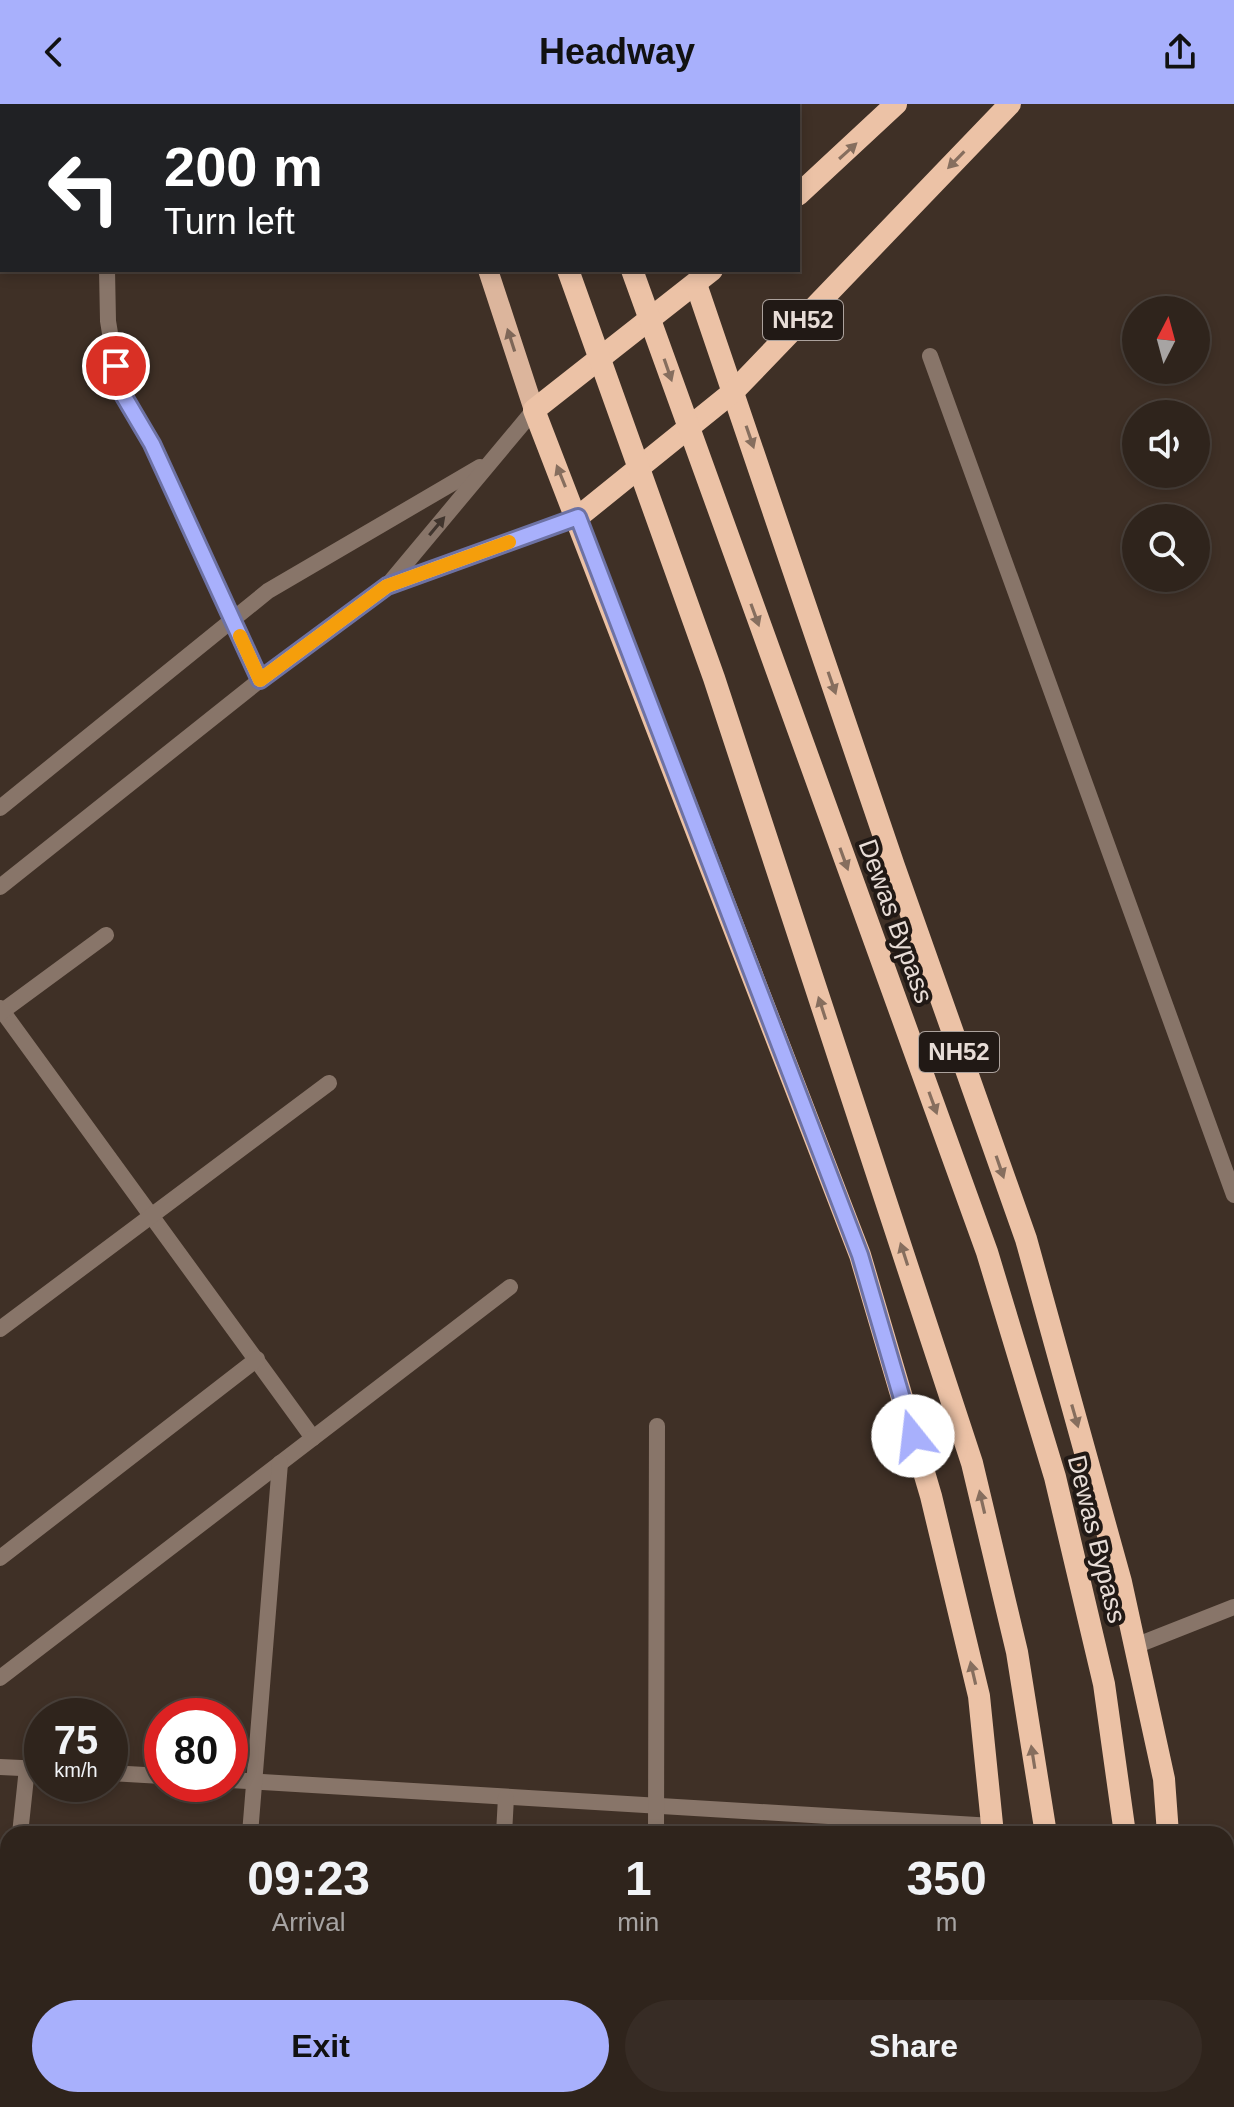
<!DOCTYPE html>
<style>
body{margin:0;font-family:Helvetica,sans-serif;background:#372c25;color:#f1f3f6;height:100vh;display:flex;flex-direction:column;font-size:30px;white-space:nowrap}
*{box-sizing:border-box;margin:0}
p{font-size:26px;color:#a7a4a3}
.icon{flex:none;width:44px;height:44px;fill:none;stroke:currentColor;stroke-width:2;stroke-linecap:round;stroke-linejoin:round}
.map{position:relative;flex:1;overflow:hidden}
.panel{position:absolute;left:0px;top:1722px;width:1234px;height:282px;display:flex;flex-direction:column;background:#2f241c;border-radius:24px 24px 0 0;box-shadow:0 4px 12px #0003,0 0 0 2px #4a413b}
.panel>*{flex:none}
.top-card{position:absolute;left:0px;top:0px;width:800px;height:168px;box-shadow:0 4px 12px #0003,0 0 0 2px #4a413b;background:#202124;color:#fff;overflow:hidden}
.needle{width:52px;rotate:6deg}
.controls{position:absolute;left:1122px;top:192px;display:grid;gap:16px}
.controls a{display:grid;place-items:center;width:88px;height:88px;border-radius:50%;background:#2f241c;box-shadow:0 4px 12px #0003,0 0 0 2px #4a413b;font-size:40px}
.speed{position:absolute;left:24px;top:1594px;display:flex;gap:16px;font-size:40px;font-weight:700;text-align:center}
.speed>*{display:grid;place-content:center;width:104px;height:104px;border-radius:50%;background:#2f241c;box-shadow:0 4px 12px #0003,0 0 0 2px #4a413b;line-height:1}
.speed small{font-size:20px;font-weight:400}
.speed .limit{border:12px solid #d22;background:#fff;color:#111}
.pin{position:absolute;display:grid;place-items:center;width:68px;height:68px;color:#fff;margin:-34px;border:4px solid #fff;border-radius:50%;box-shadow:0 2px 8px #0007}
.me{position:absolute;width:88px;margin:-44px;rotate:344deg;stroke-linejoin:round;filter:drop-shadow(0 0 6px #0008)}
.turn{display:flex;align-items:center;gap:28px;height:168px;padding:0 32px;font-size:36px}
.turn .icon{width:104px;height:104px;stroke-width:2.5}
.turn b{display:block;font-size:56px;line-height:68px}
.eta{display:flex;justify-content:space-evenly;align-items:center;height:136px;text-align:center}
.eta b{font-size:48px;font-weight:700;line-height:56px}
.primary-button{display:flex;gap:16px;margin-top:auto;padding:16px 32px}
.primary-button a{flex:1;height:92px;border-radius:48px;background:#a8b0fc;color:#111;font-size:32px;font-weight:700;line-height:92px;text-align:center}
.primary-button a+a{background:#372c25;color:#f1f3f6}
header{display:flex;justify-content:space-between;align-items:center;height:104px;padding:0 32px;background:#a8b0fc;color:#111;font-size:36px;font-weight:700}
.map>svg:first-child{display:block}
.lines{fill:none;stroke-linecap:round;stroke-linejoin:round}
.minor{stroke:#887569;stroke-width:16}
.tertiary{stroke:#887569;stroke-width:16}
.primary{stroke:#dcb59c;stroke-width:20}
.trunk{stroke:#ecc2a6;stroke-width:22}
.trunk-bridge{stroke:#ecc2a6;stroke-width:22}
.oneway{fill:#866e5e}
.oneway2{fill:#7e6758}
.oneway3{fill:#40352e}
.route-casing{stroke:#6d72a4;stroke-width:20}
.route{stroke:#a8b0fc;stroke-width:14}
.slow{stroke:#f59e0b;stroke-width:14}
.labels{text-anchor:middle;stroke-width:8;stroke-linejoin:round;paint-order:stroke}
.shield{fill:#211915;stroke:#aca29d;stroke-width:2}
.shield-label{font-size:24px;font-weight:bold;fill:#e8ddd7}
.street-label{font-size:26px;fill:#e8ddd7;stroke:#211915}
</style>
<header><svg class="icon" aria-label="back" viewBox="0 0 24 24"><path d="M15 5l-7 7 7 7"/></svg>Headway<svg class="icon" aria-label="share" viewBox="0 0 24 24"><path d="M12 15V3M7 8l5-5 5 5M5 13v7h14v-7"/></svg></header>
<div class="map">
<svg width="1234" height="2003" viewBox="0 0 1234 2003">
<rect width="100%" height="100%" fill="#3f3026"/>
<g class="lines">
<g class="minor">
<polyline points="102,0 102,2"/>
<polyline points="107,166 108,217 119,284 152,340 260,576"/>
<polyline points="930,252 1234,1091"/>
<polyline points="0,904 313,1334"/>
<polyline points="0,909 106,831"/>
<polyline points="0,1225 329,979"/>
<polyline points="0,1454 257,1255"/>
<polyline points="1135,1542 1234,1503"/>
<polyline points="0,1574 510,1183"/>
<polyline points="0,1663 42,1665"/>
<polyline points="110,1669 162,1672"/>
<polyline points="230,1676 993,1722"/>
<polyline points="20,1730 27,1664"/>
<polyline points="250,1730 280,1359"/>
<polyline points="504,1730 506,1693"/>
<polyline points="656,1730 657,1322"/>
<polyline points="0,1922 8,1846"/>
<polyline points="228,2003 228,1996"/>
<polyline points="484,2003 485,1996"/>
<polyline points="655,2003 655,1996"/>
</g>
<g class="tertiary">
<polyline points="389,481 578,413"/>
<polyline points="0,704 268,487 480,363"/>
<polyline points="0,783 260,576 387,482 534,306"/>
</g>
<g class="primary">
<polyline points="435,0 435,2"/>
<polyline points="627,0 628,2"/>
<polyline points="488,166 534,306"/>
</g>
<g class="trunk">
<polyline points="501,0 502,2"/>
<polyline points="574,0 575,2"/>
<polyline points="798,91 896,0"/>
<polyline points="712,166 534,306 860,1151 931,1392 979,1592 993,1730"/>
<polyline points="696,180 894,762 1026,1135 1121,1478 1164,1675 1168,1730"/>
<polyline points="578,413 734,287 1010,0"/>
<polyline points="1023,1996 1025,2003"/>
<polyline points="1181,1996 1181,2003"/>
<polyline points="1051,2003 1051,1996"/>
<polyline points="1120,2003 1120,1996"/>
</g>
<g class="trunk-bridge">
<polyline points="568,166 714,574 972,1359 1017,1548 1046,1730"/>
<polyline points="632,166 987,1148 1055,1373 1104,1580 1125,1730"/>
</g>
</g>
<defs><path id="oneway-solid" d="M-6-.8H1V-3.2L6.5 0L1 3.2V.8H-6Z" transform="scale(2)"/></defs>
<g class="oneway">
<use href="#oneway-solid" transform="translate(848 47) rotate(-42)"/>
<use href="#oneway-solid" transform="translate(956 56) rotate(134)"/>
<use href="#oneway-solid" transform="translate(668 266) rotate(71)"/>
<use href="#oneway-solid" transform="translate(750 333) rotate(71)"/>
<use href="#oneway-solid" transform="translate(561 372) rotate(-112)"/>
<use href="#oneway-solid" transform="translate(755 511) rotate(70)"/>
<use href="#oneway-solid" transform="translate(832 579) rotate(71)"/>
<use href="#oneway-solid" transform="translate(844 755) rotate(70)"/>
<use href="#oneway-solid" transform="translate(822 904) rotate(-108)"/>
<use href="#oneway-solid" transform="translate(933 999) rotate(70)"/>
<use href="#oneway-solid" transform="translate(1000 1063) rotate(71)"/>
<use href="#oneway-solid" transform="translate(904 1150) rotate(-108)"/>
<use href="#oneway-solid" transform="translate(1075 1312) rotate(74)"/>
<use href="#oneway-solid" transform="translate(982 1398) rotate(-103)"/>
<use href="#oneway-solid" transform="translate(973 1569) rotate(-103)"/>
<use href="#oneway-solid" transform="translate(1033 1653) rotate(-99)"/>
</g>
<use class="oneway2" href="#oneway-solid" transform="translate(511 236) rotate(-108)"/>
<use class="oneway3" href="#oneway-solid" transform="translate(437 422) rotate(-50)"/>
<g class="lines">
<defs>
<polyline id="route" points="116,262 119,284 152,340 260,576 387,482 578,413 860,1151 913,1332"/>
</defs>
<use href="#route" class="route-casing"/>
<use href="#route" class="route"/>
<polyline class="slow" points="240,532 260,576 387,482 509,438"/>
</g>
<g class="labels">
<g class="shield">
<rect x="763" y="196" width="80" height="40" rx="6"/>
<rect x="919" y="928" width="80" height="40" rx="6"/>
</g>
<g class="shield-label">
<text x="803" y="224">NH52</text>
<text x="959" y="956">NH52</text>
</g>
<g class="street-label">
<text transform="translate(896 817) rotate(70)" y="9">Dewas Bypass</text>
<text transform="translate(1097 1435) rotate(76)" y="9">Dewas Bypass</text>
</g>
</g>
</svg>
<div class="controls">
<a><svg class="needle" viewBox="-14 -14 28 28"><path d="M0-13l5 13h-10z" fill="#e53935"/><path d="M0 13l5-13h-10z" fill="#a7a4a3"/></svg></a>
<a><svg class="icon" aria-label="sound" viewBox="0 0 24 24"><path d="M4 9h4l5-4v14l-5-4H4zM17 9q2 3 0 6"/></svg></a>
<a><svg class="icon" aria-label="search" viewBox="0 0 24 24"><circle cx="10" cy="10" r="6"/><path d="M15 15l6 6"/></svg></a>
</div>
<div class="speed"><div>75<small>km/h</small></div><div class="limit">80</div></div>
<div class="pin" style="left:116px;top:262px;background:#d93025"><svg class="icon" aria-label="arrive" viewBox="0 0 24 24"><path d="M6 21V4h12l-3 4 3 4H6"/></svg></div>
<svg class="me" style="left:913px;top:1332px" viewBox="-20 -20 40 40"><circle r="19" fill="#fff"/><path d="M0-13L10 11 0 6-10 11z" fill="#a8b0fc"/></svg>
<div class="top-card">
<div class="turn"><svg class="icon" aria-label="left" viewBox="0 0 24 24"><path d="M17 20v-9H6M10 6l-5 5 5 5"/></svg><div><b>200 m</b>Turn left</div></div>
</div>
<section class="panel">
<div class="eta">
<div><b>09:23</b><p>Arrival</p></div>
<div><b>1</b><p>min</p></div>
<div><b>350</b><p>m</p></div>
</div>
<div class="primary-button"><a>Exit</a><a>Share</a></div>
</section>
</div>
